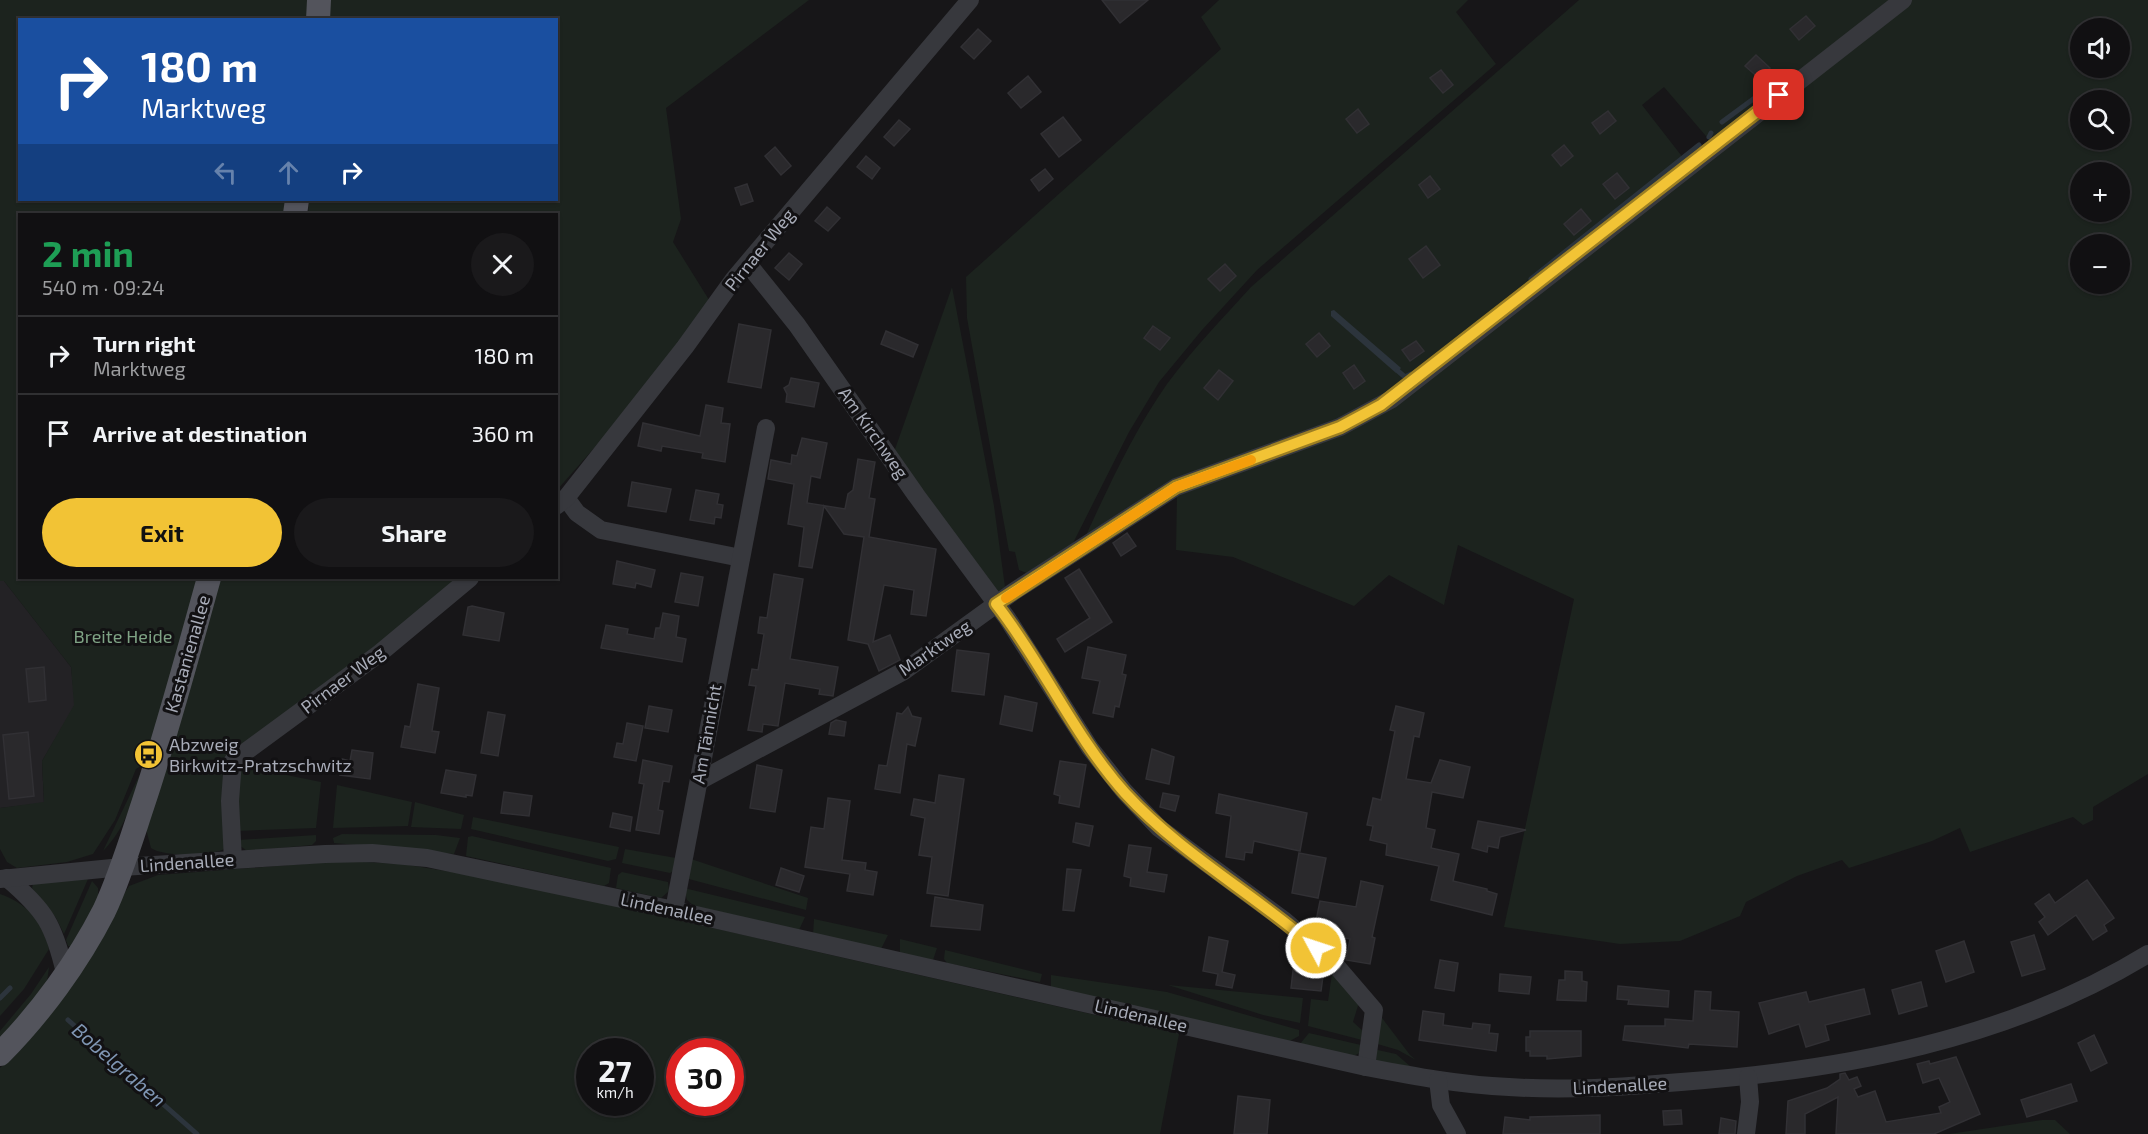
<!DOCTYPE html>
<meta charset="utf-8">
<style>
body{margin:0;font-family:"Exo 2",sans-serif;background:#1a191b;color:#f1f3f6;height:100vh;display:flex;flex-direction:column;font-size:22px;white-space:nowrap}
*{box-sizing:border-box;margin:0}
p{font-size:20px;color:#9c9d9f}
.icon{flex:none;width:33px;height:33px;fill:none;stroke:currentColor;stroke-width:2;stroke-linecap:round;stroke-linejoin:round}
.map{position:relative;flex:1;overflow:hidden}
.side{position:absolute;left:18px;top:213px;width:540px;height:366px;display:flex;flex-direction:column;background:#111012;border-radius:0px;box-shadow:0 2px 4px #0004,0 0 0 2px #303032}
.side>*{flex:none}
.top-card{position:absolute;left:18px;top:18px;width:540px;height:183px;border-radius:0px;box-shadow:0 2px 4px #0004,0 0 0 2px #303032;background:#1a4fa0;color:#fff;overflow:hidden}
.fabs{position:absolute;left:2070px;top:18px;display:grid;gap:12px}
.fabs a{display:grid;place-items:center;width:60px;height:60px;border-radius:50%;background:#111012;box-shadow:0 2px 4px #0004,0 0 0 2px #303032;font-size:30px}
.speed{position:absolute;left:576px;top:1038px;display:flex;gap:12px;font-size:30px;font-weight:700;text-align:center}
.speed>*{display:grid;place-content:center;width:78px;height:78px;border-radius:50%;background:#111012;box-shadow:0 2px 4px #0004,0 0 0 2px #303032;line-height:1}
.speed small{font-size:15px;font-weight:400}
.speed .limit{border:9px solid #d22;background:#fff;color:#111}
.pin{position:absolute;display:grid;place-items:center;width:51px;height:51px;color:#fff;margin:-26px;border-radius:12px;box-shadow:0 3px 9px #0006}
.me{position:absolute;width:66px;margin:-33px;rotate:310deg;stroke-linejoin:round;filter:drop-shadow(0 0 4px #0008)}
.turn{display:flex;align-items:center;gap:21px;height:126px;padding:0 24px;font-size:27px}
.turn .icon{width:78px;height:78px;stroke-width:2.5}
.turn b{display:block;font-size:42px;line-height:51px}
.lanes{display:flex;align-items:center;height:57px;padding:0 24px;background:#0003;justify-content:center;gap:30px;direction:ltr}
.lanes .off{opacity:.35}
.round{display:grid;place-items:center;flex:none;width:63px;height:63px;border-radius:32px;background:#1a191b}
.head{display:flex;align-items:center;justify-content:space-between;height:102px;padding:0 24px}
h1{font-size:36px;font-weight:700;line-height:45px;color:#1e9e55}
.cta{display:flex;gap:12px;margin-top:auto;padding:12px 24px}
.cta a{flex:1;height:69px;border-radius:36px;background:#f2c335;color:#111;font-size:24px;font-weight:700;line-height:69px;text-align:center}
.cta a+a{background:#1a191b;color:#f1f3f6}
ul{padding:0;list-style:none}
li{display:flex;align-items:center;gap:18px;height:78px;padding:0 24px;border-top:2px solid #303032}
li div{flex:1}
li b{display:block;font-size:22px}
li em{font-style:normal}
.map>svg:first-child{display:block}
.built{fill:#232225}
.green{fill:#1c231e;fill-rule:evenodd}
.water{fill:#2c343c}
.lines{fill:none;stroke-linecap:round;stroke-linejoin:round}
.stream{stroke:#2c343c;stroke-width:5}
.building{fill:#2a292c;stroke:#313034;stroke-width:1.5}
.minor{stroke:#37383d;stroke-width:18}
.major{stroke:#53545c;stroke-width:24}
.route-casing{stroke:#9d7f22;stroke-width:15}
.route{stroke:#f2c335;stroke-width:10}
.slow{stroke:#f59e0b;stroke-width:10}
.labels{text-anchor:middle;stroke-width:6;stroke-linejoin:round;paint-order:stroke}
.street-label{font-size:18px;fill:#a8acb8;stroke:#121113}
.park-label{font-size:18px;fill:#7fa385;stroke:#121113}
.poi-label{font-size:18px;fill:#a8acb8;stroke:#121113;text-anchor:start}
.water-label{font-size:20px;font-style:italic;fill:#7f96b3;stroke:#121113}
</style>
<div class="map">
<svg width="2148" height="1134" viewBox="0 0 2148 1134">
<rect width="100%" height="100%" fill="#171618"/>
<polygon class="built" points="0,581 4,581 71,667 75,705 42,761 44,803 0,808"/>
<g class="green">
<polygon points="0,0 312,0 310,19 20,20 20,200 294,200 292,214 20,214 20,578 202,578 147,762 136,769 115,820 93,854 67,862 17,868 7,862 0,849 0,808 44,802 42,761 74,705 71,667 4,581 0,581"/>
<polygon points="329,0 809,0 666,108 681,219 673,242 711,303 648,387 557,490 556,214 308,214 309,200 556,200 556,20 327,19"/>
<polygon points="1219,0 1468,0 1456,12 1496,64 1257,270 1202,330 1159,382 1129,432 1069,551 1029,574 1019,570 1015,552 1009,551 967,318 966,277 1221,49 1201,17"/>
<path d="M 1579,0 L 1894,0 L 1711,142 L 1664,87 L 1642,105 L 1684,159 L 1370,408 L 1274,446 L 1081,546 C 1107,490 1132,434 1167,384 C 1192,350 1222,319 1251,287 Z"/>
<path d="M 1909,0 L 2148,0 L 2148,774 L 2093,807 L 2093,820 L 2083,825 L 2073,817 L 1970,852 L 1960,828 L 1932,841 L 1849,868 L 1842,860 L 1797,876 L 1746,902 L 1740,916 L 1680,941 L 1620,944 L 1504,927 L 1574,599 L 1458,545 L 1444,605 L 1389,575 L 1354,606 L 1233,557 L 1176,550 L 1177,494 L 1339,433 ZM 2080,28 L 2120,28 L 2120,68 L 2080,68 ZM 2080,100 L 2120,100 L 2120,140 L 2080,140 ZM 2080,172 L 2120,172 L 2120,212 L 2080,212 ZM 2080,244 L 2120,244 L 2120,284 L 2080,284 Z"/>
<polygon points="952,287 994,506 1005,587 994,594 893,455"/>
<polygon points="218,578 460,578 379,651 231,759 163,761"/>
<path d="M 229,765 L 226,848 C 213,857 163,857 151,848 L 146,829 L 162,769 Z"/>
<polygon points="237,765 321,782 316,828 237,831"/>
<path d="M 140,774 C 132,804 125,828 103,851 Z"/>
<polygon points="337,785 412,802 408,826 333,828"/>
<polygon points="415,802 464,815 461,829 411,827"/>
<polygon points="473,817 619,847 616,859 608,861 471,829"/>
<polygon points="342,834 436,835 460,838 454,854 334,843 333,838"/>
<polygon points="316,835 316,841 312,845 247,851 238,844 238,840"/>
<polygon points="472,836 611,868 609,883 604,886 466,856 468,837"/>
<polygon points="625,849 676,858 673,871 670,873 622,863"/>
<polygon points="691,859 808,898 806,910 685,878"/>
<path d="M 343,861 L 402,864 L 502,880 L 1179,1034 L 1160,1134 L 0,1134 L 0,1068 L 28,1040 L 129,886 L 158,875 ZM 590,1052 L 640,1052 L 640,1102 L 590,1102 ZM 680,1052 L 730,1052 L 730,1102 L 680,1102 Z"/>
<polygon points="622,872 668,882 669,891 661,898 616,888 618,875"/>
<polygon points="88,879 64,934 56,918 32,888 33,884"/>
<polygon points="92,881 98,888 98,899 71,946 68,946 66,940"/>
<polygon points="684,888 805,917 799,930 694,906 687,900"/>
<path d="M 0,894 C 26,903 43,921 49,949 L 24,989 L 0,1016 Z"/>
<polygon points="814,919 888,935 881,949 813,935"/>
<polygon points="900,939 937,948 933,960 900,953"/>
<polygon points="945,950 1042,974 1040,982 947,963 944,959"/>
<polygon points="49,967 47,982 0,1043 0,1031 31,994"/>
<polygon points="1333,967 1360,999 1353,1022 1364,1032 1362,1040 1308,1026 1311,999 1328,1001"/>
<polygon points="1051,975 1167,992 1299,1030 1299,1036 1288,1042 1051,988"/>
<polygon points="1168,985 1303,998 1300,1023 1263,1015"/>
<polygon points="1379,1014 1410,1055 1416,1060 1398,1050 1374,1043"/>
<polygon points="1309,1033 1361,1045 1359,1053 1354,1056 1300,1044"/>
<polygon points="1373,1049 1396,1054 1411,1067 1371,1060"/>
<polygon points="2042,1120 2055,1120 2070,1134 1949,1134"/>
</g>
<polygon class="water" points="1334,310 1401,368 1396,373 1331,316 1331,311"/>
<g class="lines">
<g class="stream">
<polyline points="1722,122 1790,72"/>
<polyline points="1709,137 1711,133"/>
<polyline points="1531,279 1699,145"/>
<polyline points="1398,371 1405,377 1411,374"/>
<polyline points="0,998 10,988"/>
<polyline points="68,1020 197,1134"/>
</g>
</g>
<g class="building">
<polygon points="1102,0 1148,0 1120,23"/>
<polygon points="1806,16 1815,26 1799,40 1790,29"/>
<polygon points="978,29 991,41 974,59 961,47"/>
<polygon points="1756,55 1770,68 1760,79 1745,66"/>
<polygon points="1441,70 1453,85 1443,93 1430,78"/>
<polygon points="1028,76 1041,92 1021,108 1008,93"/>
<polygon points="1358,109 1369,124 1357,133 1346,119"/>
<polygon points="1608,111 1616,121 1600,134 1592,123"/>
<polygon points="1063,117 1081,140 1059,157 1041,134"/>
<polygon points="899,120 910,129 894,146 884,137"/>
<polygon points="1564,145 1573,156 1561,166 1552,155"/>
<polygon points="775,147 791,166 781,175 765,156"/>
<polygon points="866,156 880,168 872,179 857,167"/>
<polygon points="1045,169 1053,179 1039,191 1031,180"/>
<polygon points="1617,173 1629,188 1615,199 1603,184"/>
<polygon points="1430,176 1440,189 1428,198 1419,185"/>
<polygon points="747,184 753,201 741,205 735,188"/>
<polygon points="827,207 840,218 828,231 815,221"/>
<polygon points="1581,209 1591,221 1574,235 1564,224"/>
<polygon points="1426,246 1440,265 1423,278 1409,259"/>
<polygon points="789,253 802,264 789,280 775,268"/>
<polygon points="1225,264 1236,276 1220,291 1208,279"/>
<polygon points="739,324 771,330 761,388 728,382"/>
<polygon points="1153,326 1170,338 1160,350 1144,338"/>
<polygon points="886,331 918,345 913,357 881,344"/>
<polygon points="1319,333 1330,346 1317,357 1306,344"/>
<polygon points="1416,341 1424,351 1410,361 1402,350"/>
<polygon points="1354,365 1365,381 1354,389 1343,373"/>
<polygon points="1219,370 1233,381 1218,400 1204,388"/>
<polygon points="791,378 819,383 814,407 786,402 787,394 784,388 789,385"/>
<polygon points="706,405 723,408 721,423 730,424 725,462 702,458 703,453 662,446 661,451 638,446 643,423 700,436"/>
<polygon points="802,438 827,443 820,478 811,476 807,503 845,509 848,494 853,490 858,459 875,462 869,498 875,499 869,537 936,549 926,616 911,614 914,590 884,585 873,642 890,635 900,660 879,671 868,644 848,640 864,537 844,534 824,506 812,568 799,566 804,527 788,524 794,484 768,479 771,460 791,464 792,455 797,456"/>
<polygon points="632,482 671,489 666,512 628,506"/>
<polygon points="696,490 719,494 717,504 723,505 721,518 715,517 714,524 690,520"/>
<polygon points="1127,533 1136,546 1121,556 1113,543"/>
<polygon points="617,561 655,570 651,587 636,583 635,588 613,584"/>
<polygon points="1079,569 1112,622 1065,652 1057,639 1090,618 1065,578"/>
<polygon points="681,573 703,577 698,606 675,602"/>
<polygon points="774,574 803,579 790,659 838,667 833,696 819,694 820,689 785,683 778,726 763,724 762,732 748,730 756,686 749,685 752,669 758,670 764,634 758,633 760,617 767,618"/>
<polygon points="472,606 504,613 499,641 463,635 468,607"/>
<polygon points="663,613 679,616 676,637 686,639 682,662 601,648 606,625 628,629 627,634 654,639 656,628 660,628"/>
<polygon points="1088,647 1126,655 1122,674 1126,675 1119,707 1115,706 1113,717 1093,713 1100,681 1082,678"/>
<polygon points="957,650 989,654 984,695 952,691"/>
<polygon points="44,667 46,700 29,702 26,669"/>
<polygon points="418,684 439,688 432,731 439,732 435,753 401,747 405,726 410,727"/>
<polygon points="1005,696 1037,703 1032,731 1000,724"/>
<polygon points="649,706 672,710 668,732 645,728"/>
<polygon points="1396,706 1424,713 1419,737 1414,736 1406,779 1431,783 1440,760 1470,767 1463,798 1432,792 1426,828 1435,830 1431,848 1459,854 1453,881 1487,889 1487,891 1497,894 1492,915 1431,900 1439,866 1386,855 1387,844 1370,840 1373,826 1367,825 1373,798 1381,800 1395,731 1390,730"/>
<polygon points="908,707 912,716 921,718 915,746 907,744 900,793 875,789 879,765 887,766 897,713 902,714"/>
<polygon points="488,712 505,715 498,756 481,753"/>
<polygon points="836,720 846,722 844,736 829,734 831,723"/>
<polygon points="627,723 643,726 636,761 614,757 617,743 623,744"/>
<polygon points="28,732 34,796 9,799 3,735"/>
<polygon points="1152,749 1174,757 1169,784 1146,779"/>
<polygon points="352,750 373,753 370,779 340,775 342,759 350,761"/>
<polygon points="643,760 672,766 669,782 663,781 658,810 663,811 659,834 636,830 644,784 639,783"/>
<polygon points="1060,761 1086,765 1079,807 1059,803 1060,796 1054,794"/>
<polygon points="757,765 782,770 775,812 750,808"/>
<polygon points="446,770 476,775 472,796 466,795 466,797 441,793"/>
<polygon points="939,775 964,779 948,896 927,893 932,857 919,855 925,818 911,815 914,799 935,803"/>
<polygon points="504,792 532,796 529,816 501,813"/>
<polygon points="1163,793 1179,796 1175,811 1160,807"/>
<polygon points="1219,794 1307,813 1300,851 1254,841 1252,853 1245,852 1244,860 1226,857 1231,816 1216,813"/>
<polygon points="828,798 850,801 842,860 866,863 865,870 877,872 873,895 847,891 850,874 805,867 811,827 824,829"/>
<polygon points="613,813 632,817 630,831 610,827"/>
<polygon points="1478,821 1526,830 1500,837 1498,848 1488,846 1487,852 1472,848"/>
<polygon points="1076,823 1093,826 1089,846 1073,842"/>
<polygon points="1129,845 1151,848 1147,872 1167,875 1164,892 1130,886 1131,878 1124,876"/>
<polygon points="1299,853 1326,858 1318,898 1292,893"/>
<polygon points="781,868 804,876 799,892 776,885"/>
<polygon points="1067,869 1081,870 1074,911 1063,910"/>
<polygon points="2087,880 2114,918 2104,925 2107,931 2093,940 2076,915 2048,935 2039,922 2045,917 2035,904 2049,894 2055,903"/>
<polygon points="1361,881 1383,886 1372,937 1375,938 1370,964 1346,960 1350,939 1314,931 1320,901 1356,907"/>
<polygon points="935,897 983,905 980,930 931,926"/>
<polygon points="2034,935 2045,969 2022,976 2011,942"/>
<polygon points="1209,937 1228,941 1222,972 1235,975 1232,988 1216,985 1218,974 1203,971"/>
<polygon points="1964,941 1974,972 1946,982 1936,951"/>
<polygon points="1296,945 1324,969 1321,991 1291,988"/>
<polygon points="1440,960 1458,963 1454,991 1435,988"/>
<polygon points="1565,971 1582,972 1582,981 1587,982 1586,1001 1557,1000 1559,980 1565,980"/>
<polygon points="1500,974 1531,977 1529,994 1499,991"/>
<polygon points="1921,982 1927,1006 1899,1014 1892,990"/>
<polygon points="1618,986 1669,991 1668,1007 1628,1004 1629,1000 1617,999"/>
<polygon points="1864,989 1870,1014 1825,1025 1829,1040 1806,1047 1799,1024 1769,1034 1759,1003 1806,992 1809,1002"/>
<polygon points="1695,991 1711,992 1710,1010 1739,1012 1737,1047 1689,1044 1688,1048 1623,1040 1625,1026 1665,1026 1665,1019 1693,1021"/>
<polygon points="1423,1011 1444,1014 1443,1025 1472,1029 1473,1023 1490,1025 1489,1033 1498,1034 1496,1051 1419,1040"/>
<polygon points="1530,1031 1581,1031 1581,1056 1547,1059 1547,1056 1530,1056 1530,1051 1526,1051 1526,1037 1530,1037"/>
<polygon points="2094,1035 2107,1063 2091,1071 2078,1043"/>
<polygon points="1956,1057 1980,1114 1934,1134 1836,1134 1838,1097 1805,1114 1805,1134 1786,1134 1788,1101 1827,1088 1840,1079 1840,1074 1845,1073 1849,1080 1857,1077 1861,1086 1854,1089 1858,1097 1875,1091 1886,1122 1941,1113 1939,1107 1950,1102 1939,1078 1923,1083 1917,1064 1929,1061 1930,1064"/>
<polygon points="2071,1084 2077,1101 2027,1117 2021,1100"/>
<polygon points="1238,1096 1270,1100 1267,1134 1234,1134"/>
<polygon points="1681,1110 1682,1124 1664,1125 1663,1111"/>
<polygon points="1600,1115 1600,1134 1503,1134 1505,1117 1530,1120 1530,1117"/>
<polygon points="1721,1118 1736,1121 1735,1134 1719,1134"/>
</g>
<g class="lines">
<g class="minor">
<polyline points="748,264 797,325 916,495 1007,618 1090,748 1124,791 1159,828 1285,921 1332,961 1374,1010 1366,1067"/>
<polyline points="566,498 577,513 601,530 741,558"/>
<polyline points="556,506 566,498 685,347 734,279 970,0"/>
<polyline points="699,781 904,671 1013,592 1176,487 1340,427 1392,399 1903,0"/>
<polyline points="233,860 230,801 233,761 380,653 470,578"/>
<path d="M 7,878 C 45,910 54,925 65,973"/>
<path d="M 0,879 L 122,867 L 325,854 L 372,853 L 427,858 L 674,910 L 1366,1067 C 1413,1076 1460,1085 1509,1087 C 1567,1091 1623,1087 1681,1082 C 1842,1070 2008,1040 2148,954"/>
<polyline points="674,910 766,428"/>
<polyline points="1438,1080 1441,1105 1457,1134"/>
<polyline points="1746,1134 1750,1102 1748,1077"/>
</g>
<g class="major">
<polyline points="318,20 319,0"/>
<polyline points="295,214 297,200"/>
<path d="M 0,1054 C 40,1014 78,962 104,911 C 120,877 131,840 143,804 C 168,729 188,653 209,578"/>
</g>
</g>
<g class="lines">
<defs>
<path id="route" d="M 1316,948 C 1254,894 1180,853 1125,793 C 1074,736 1043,664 996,604 L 1176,487 L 1340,427 L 1381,405 L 1779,95"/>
</defs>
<use href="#route" class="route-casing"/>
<use href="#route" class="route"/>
<polyline class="slow" points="1006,598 1176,487 1251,460"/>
</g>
<defs>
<symbol id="bus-disc" viewBox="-11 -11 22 22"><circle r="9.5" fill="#f2c335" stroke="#121113"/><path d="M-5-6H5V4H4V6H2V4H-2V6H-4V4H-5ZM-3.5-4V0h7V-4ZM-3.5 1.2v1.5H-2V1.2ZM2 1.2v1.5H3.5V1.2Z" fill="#111"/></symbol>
</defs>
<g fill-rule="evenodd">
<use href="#bus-disc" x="132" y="738" width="33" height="33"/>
</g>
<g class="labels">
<g class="street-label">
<text transform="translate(760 250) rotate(-51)" y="6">Pirnaer Weg</text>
<text transform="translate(873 433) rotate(55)" y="6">Am Kirchweg</text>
<text transform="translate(935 648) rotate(-35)" y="6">Marktweg</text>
<text transform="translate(188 654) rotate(-74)" y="6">Kastanienallee</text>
<text transform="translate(343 680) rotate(-37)" y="6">Pirnaer Weg</text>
<text transform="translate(707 734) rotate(-80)" y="6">Am Tännicht</text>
<text transform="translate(187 863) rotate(-4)" y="6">Lindenallee</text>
<text transform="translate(667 909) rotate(12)" y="6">Lindenallee</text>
<text transform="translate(1141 1016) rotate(13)" y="6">Lindenallee</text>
<text transform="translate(1620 1086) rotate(-3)" y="6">Lindenallee</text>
</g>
<g class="park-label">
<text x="123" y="643">Breite Heide</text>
</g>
<g class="poi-label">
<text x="169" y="751">Abzweig<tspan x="169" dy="21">Birkwitz-Pratzschwitz</tspan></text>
</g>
<g class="water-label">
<text transform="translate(119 1065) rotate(41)" y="7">Bobelgraben</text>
</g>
</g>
</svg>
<div class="fabs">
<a><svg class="icon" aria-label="sound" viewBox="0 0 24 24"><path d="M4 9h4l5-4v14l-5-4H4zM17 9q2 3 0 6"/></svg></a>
<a><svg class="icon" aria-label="search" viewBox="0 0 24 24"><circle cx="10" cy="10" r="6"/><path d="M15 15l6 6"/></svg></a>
<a>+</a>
<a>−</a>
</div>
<div class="speed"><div>27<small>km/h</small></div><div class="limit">30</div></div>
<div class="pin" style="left:1779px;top:95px;background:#d93025"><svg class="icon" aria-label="arrive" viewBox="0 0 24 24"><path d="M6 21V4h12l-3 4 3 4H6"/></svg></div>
<svg class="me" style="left:1316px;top:948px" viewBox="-20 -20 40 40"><circle r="17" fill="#f2c335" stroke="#fff" stroke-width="3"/><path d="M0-11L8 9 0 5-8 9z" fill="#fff"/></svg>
<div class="top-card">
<div class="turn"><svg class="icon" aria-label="right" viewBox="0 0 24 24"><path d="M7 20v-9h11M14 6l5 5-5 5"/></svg><div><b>180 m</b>Marktweg</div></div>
<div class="lanes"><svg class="icon off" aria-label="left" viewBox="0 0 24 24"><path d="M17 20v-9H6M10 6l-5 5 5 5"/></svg><svg class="icon off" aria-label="ahead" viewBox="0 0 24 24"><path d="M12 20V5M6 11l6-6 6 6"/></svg><svg class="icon" aria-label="right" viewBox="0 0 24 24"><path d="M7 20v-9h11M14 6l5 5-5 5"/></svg></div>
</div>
<section class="side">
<div class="head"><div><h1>2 min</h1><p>540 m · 09:24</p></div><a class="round"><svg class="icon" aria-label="close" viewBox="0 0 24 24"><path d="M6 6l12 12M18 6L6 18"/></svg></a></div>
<ul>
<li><svg class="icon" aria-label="right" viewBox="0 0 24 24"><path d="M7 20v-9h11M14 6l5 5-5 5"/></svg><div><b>Turn right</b><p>Marktweg</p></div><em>180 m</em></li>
<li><svg class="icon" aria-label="arrive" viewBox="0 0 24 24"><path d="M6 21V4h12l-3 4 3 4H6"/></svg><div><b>Arrive at destination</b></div><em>360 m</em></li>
</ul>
<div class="cta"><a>Exit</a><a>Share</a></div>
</section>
</div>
